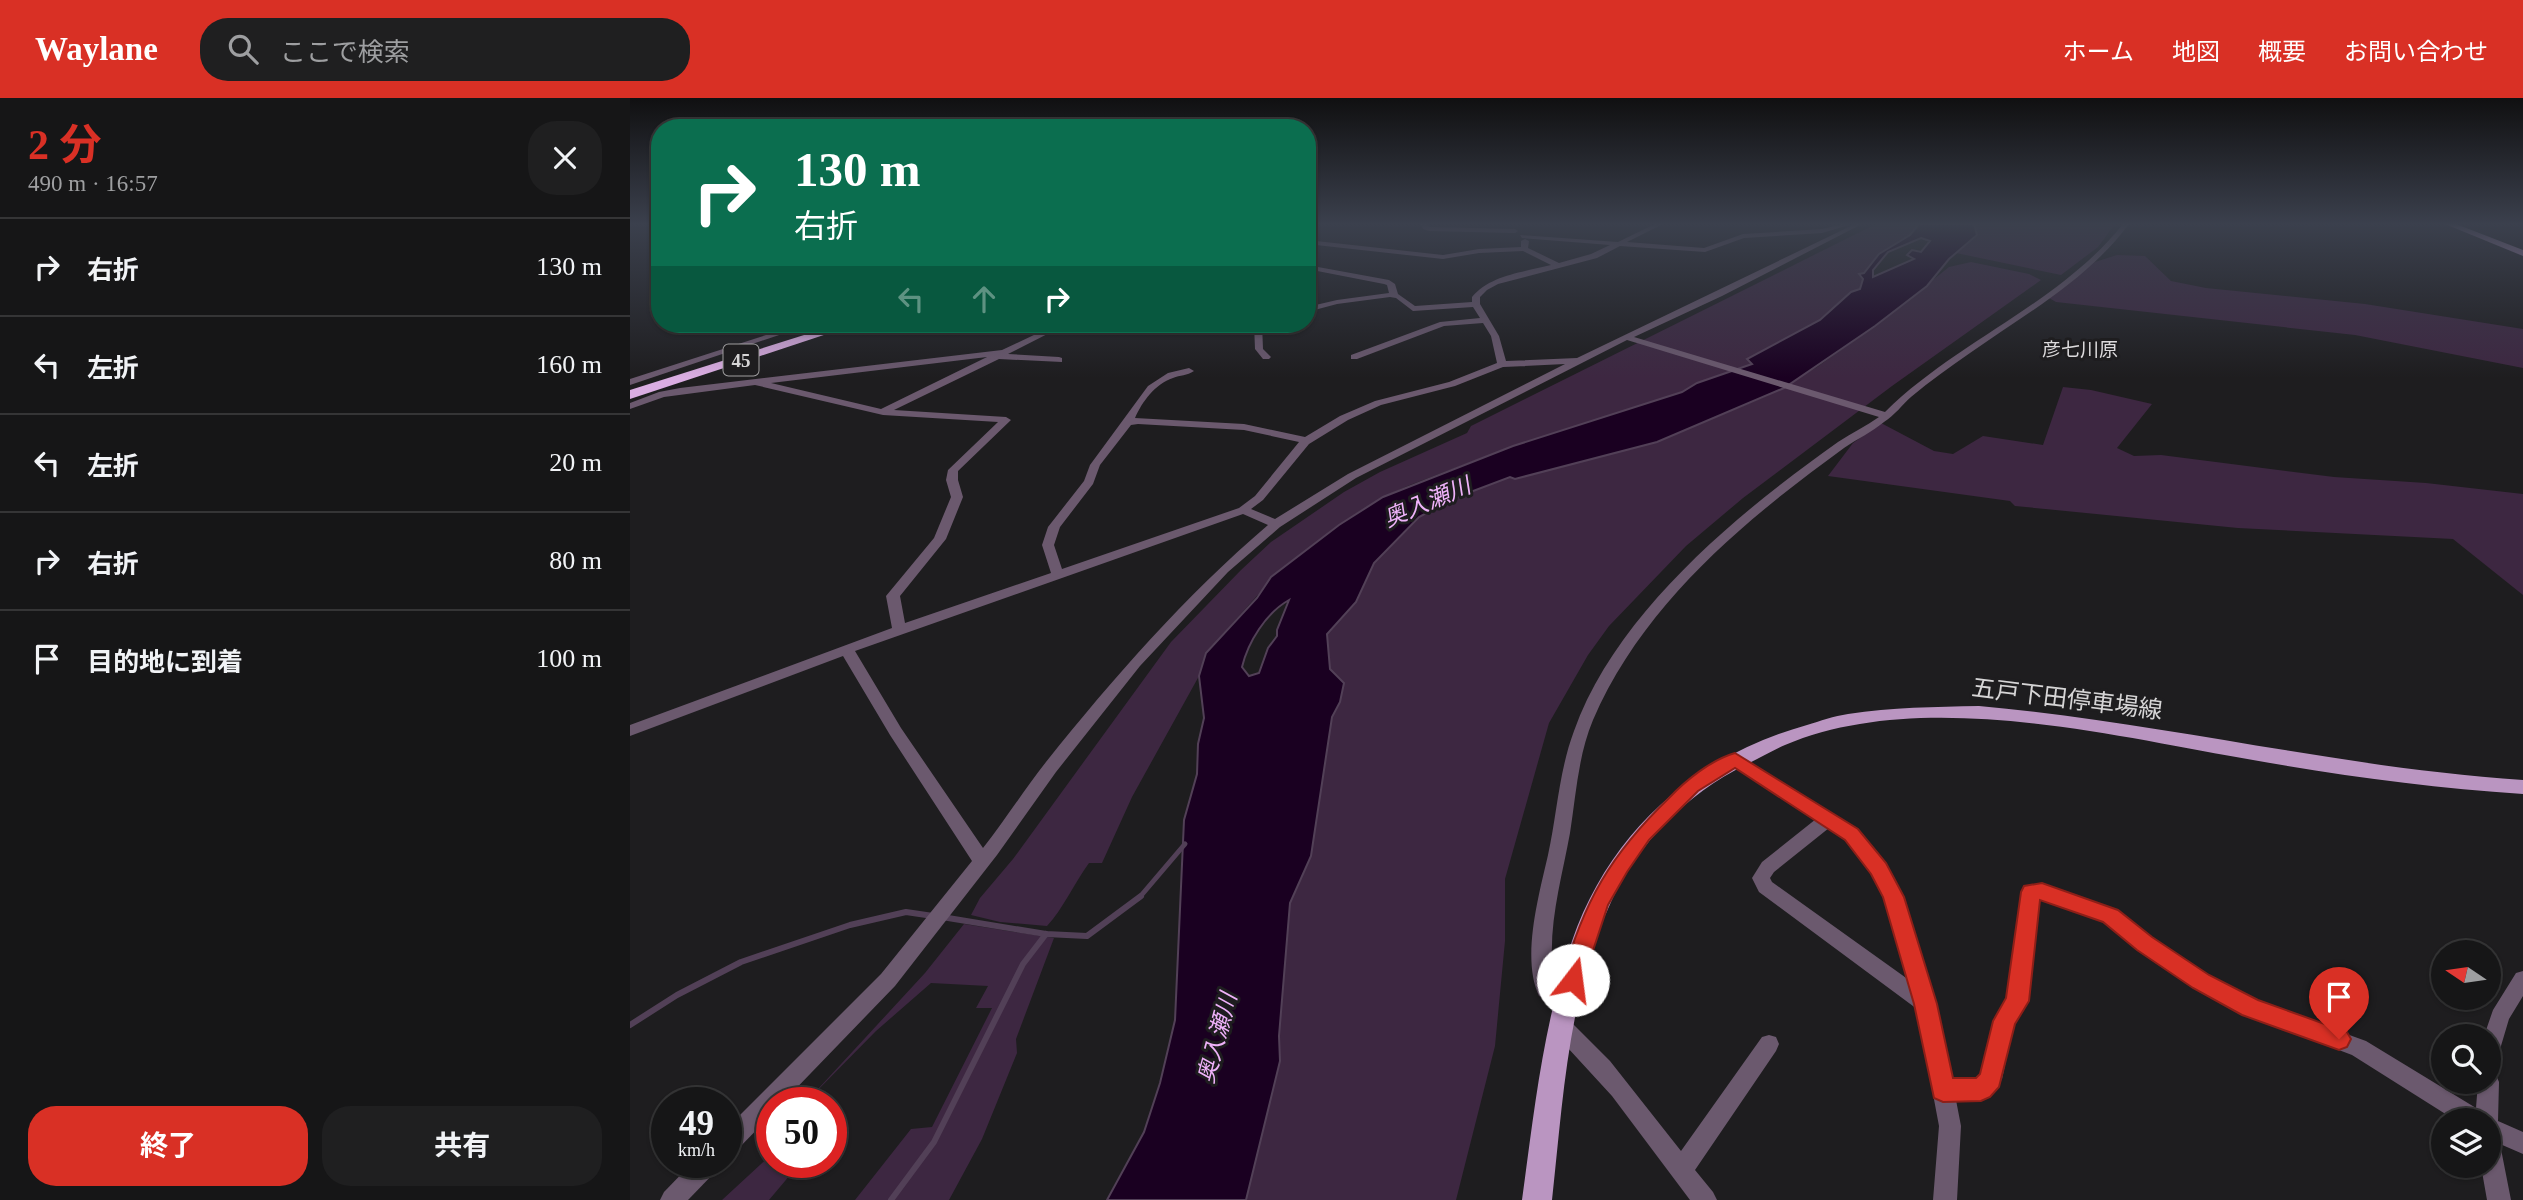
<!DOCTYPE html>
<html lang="ja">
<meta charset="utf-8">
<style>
body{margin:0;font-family:"Times New Roman","Noto Sans JP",serif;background:#1f1f20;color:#f1f3f6;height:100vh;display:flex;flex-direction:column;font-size:26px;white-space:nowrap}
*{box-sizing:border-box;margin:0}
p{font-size:23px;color:#9e9fa1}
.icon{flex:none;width:38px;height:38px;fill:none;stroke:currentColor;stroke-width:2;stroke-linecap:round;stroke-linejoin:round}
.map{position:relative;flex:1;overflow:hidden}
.drawer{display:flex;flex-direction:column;background:#161617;width:630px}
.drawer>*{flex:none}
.hud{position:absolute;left:21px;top:21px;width:665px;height:214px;border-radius:28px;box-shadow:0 2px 5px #0004,0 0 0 2px #353536;background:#0b6e4f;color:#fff;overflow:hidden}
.needle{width:46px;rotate:283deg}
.buttons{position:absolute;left:1801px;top:842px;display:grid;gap:14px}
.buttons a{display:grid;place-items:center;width:70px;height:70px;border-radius:50%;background:#161617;box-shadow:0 2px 5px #0004,0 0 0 2px #353536;font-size:35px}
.speed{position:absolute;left:21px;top:989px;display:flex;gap:14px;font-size:35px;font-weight:700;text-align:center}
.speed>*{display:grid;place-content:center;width:91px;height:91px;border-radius:50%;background:#161617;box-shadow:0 2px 5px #0004,0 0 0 2px #353536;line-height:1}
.speed small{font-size:18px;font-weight:400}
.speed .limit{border:10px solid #d22;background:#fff;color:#111}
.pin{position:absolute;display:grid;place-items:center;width:60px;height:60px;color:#fff;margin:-72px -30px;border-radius:50% 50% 50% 0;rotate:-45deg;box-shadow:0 0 7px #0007}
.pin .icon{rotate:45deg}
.me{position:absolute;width:77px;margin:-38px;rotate:15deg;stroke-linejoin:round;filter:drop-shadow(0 0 5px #0008)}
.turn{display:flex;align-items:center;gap:24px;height:147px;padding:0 28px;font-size:32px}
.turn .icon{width:91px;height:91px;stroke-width:2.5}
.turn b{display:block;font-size:49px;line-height:60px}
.lanes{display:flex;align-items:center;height:66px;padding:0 28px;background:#0003;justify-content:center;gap:35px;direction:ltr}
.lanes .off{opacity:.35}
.round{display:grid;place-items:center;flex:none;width:74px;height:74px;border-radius:28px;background:#1f1f20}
.overview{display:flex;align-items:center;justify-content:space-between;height:119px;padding:0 28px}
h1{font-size:42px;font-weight:700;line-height:52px;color:#d93025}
.primary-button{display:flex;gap:14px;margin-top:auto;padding:14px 28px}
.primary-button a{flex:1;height:80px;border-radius:28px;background:#d93025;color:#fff;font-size:28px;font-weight:700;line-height:80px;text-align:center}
.primary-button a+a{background:#1f1f20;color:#f1f3f6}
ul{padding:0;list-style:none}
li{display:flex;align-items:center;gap:21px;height:98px;padding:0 28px;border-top:2px solid #353536}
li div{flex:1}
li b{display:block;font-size:26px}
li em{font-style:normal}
header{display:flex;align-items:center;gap:42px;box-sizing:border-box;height:98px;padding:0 35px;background:#d93025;color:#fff}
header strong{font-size:33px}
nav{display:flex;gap:38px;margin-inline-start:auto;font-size:24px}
.search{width:490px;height:63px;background:#1f1f20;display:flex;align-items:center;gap:18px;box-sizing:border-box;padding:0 24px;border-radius:28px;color:#9e9fa1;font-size:26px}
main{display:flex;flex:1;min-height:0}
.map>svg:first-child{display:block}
.green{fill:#3d2741}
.water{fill:#1a0021;stroke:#524057;stroke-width:2;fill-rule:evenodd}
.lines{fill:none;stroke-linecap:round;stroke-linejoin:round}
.stream-far1{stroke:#524057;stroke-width:5}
.stream{stroke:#524057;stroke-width:6}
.minor{fill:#6b596e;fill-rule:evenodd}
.major{fill:#ba95c1;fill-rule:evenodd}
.highway{fill:#daade2;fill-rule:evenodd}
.wall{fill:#4b2851}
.shaded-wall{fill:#331c37}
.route{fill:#d93025;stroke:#8d1f18;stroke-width:2}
.labels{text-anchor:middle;stroke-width:6;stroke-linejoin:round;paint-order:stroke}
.far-neighbourhood-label{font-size:19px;fill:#dcdadc;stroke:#1e1d1f}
.shield{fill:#1e1d1f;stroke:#9f9e9f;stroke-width:2}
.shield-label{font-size:19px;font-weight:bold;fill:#d6d5d6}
.water-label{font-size:23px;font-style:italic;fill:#efb2fa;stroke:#1e1d1f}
.near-street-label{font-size:24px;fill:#d6d5d6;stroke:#1e1d1f}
</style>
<header>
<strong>Waylane</strong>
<div class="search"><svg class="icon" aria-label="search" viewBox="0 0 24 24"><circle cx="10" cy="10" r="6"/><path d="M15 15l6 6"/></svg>ここで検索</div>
<nav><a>ホーム</a><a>地図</a><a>概要</a><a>お問い合わせ</a></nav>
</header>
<main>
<section class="drawer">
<div class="overview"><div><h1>2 分</h1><p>490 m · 16:57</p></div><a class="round"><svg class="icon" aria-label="close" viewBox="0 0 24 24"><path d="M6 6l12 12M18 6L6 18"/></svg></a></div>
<ul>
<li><svg class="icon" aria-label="right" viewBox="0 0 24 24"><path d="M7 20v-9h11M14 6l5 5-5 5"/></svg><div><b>右折</b></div><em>130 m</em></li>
<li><svg class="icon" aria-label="left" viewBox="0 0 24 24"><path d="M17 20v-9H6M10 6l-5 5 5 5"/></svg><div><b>左折</b></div><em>160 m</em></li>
<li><svg class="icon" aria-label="left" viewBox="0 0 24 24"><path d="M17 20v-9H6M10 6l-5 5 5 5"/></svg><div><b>左折</b></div><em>20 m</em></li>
<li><svg class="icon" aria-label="right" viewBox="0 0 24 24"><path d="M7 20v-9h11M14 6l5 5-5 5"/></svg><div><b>右折</b></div><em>80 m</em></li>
<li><svg class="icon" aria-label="arrive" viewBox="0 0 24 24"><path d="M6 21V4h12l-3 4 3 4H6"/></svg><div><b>目的地に到着</b></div><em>100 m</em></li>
</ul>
<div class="primary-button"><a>終了</a><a>共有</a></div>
</section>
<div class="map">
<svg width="1893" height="1102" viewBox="0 0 1893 1102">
<rect width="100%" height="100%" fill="#1e1d1f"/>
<g class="green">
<path d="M 1246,126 L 1289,126 C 1271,156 1243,144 1230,191 C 1215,196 1206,208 1195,219 L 1118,262 L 1123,266 L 1067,285 L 1052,294 L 883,348 L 780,387 L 753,399 L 724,417 L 650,472 L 576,555 L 569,578 L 502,699 L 472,765 L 459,765 C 445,784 433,811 417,828 L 370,824 L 341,817 L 350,800 L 383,761 L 541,544 L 611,472 L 641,444 L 714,394 L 750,374 L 837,335 L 841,328 Z"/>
<polygon points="1344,126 1485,126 1468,149 1431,177 1326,155 1347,137"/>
<polygon points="1487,157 1515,158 1541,183 1576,190 1735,206 1893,231 1893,270 1725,237 1426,204 1419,200 1465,164"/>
<polygon points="1341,164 1399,176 1411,182 1262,288 1113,400 1056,448 979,528 958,557 919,625 875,781 875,843 865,948 826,1102 616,1102 650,963 649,938 660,804 681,758 702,619 710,604 714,585 700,572 697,536 726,504 744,465 789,419 822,401 880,379 885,381 1027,344 1137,298 1187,269 1245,228 1319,169"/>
<polygon points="1433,289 1461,292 1522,306 1487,350 1504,358 1531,357 1704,379 1796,385 1893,396 1893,497 1823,441 1608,430 1385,408 1380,403 1198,378 1223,345 1251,325 1304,353 1323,356 1353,338 1413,347"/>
<polygon points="334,826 424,840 386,941 387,955 352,1041 319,1102 225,1102 281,1031 302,1029 362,910 346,910 358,888 301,885 246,933 176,1004 295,875"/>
<polygon points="142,1056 142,1064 171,1064 139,1102 92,1102"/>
</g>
<path class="water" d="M 1289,126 L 1344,126 L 1347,137 L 1319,161 L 1297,188 L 1245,228 L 1154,290 L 1027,344 L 885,381 L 880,379 L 822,401 L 789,419 L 744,465 L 726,504 L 697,536 L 700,571 L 714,585 L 710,604 L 702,619 L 681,758 L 660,805 L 649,938 L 650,963 L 616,1102 L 477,1102 L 514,1034 L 530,985 L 545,922 L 554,722 L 567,676 L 568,646 L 574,620 L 569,578 L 576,555 L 627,500 L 641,479 L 709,427 L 753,399 L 883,348 L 1052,294 L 1067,285 L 1122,266 L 1117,261 L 1190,222 L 1221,194 L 1230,191 L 1233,181 L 1229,176 L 1234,175 L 1249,156 L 1280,137 ZM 1291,140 L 1300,143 L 1291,154 L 1282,152 L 1277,157 L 1284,161 L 1243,179 L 1243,172 L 1258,154 ZM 659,502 L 647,532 L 647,538 L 638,550 L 629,575 L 619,578 L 612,569 C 618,544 636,515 659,502 Z"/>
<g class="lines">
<polyline class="stream-far1" points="509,800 555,746"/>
<g class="stream">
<polyline points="312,819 416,836 457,838 511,798"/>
<polyline points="0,927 47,897 111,864 220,827 276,814 303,818"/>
<polyline points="261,1102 304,1044 393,866 416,836"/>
</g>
<g class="minor">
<polygon points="791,126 797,126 799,129 885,131 888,133 885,135 799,133 793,131"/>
<path d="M 1025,126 L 1033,126 L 997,144 L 1074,150 L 1113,136 L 1192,131 L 1213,126 L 1219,127 L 1192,135 L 1114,140 L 1075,154 L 990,148 L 967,160 L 868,186 L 857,192 L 850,199 L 850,206 L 869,238 L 876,263 L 947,260 L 1225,126 L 1232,126 L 1092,198 L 1004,239 L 1255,314 C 1327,243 1429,206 1493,126 L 1499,126 C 1457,182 1397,215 1340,255 C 1320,269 1300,283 1281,299 C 1272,307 1265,317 1254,324 C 1242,334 1227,341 1214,350 C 1115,422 1013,506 963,622 C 948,658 946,697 940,735 C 931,785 915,836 925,887 L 945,894 L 948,900 L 945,906 L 938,909 L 909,898 C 891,860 909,797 918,757 C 927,716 929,673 944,633 C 986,515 1109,414 1208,344 C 1222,335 1236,328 1249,319 L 997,242 L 726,380 L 650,429 L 598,474 L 510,568 L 426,674 L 367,757 L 265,888 L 153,1004 L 142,1004 L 142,1016 L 104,1055 L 96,1058 L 96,1031 L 251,876 L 342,763 L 260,637 L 213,558 L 0,638 L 0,627 L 262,530 L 256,498 L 304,440 L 321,399 L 316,382 L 318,372 L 368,324 L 253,317 L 125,287 L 34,299 L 0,311 L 0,305 L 29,294 L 50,290 L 372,252 L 427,226 L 437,226 L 378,256 L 429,259 L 432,260 L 432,264 L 369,261 L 264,312 L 376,319 L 381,322 L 328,373 L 328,382 L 333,399 L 316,441 L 270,498 L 275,525 L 421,475 L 412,447 L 418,429 L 454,383 L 460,367 L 518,288 L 538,275 L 559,270 L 564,273 C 557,278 550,277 543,280 C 525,286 512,304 505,320 L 614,326 L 675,339 L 710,318 L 745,303 L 819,284 L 867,265 L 861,238 L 853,225 L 814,228 L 727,261 L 721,261 L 721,257 L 810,224 L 850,220 L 843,209 L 783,213 L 766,200 L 760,199 L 707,206 L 677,214 L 677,209 L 707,202 L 759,195 L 757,187 L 754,186 L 677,171 L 677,167 L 759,182 L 765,186 L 768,196 L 785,208 L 842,204 L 842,199 C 860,177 894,174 921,167 L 893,153 L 849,155 L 813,161 L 677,146 L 677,142 L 813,157 L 849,151 L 891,149 L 891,143 L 895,141 L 899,143 L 898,150 L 929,165 L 961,156 L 980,147 L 892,140 L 890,137 L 988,144 ZM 357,259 L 251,311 L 141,285 ZM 935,266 L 718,376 L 645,421 L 621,411 L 633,402 L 679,346 L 718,322 L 751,307 L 825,288 L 873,269 ZM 508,326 L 614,332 L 669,344 L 625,398 L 609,410 L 432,471 L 424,447 L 430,429 L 463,386 L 470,367 L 501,327 ZM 613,416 L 638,427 C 555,498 484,579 416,664 C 394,692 375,722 353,750 L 271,630 L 225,553 Z"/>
<polygon points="170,226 182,226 0,287 0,281"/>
<polygon points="624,226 632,226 633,251 641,259 639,261 633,261 625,251"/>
<path d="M 1105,655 L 1227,731 L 1255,766 L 1272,799 L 1306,906 L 1322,982 L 1346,981 L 1352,976 L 1364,923 L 1377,901 L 1392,794 L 1395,789 L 1412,786 L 1487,813 L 1522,840 L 1578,877 L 1628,904 L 1736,943 L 1846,1010 L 1848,984 L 1858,984 L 1858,974 L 1866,977 L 1869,984 L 1868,1023 L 1893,1034 L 1893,1056 L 1870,1046 L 1881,1102 L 1857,1102 L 1851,1068 L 1858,1068 L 1858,1022 L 1825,1022 L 1722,957 L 1614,916 L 1564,889 L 1508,852 L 1473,823 L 1411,800 L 1409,800 L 1397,903 L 1384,926 L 1372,981 C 1362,1002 1346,1001 1326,1002 L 1331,1028 L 1327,1102 L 1303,1102 L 1309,1028 L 1287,911 L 1129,794 L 1122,780 L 1132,764 L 1186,721 L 1099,665 L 1097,661 L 1099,657 ZM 1199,730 C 1251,764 1262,826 1279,882 L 1142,784 L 1140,780 L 1144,774 Z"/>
<polygon points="1893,873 1893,898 1879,921 1865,968 1858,971 1858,938 1854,938 1863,912 1886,875"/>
<polygon points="933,921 940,923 980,963 1051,1053 1132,939 1139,937 1146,939 1149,946 1146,953 1065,1072 1083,1094 1087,1102 1060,1102 982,998 926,937 923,930 926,923"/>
<polygon points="63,1064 90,1064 87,1072 58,1102 30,1102 34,1094"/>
</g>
<g class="major">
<polygon points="1815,126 1826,126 1893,152 1893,158"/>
<path d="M 1349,608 C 1532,624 1710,670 1893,682 L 1893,696 C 1802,690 1712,678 1623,662 C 1482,638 1292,589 1155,647 C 1141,653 1128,661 1115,667 C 1057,696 1008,745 981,804 C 938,896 933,1003 922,1102 L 892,1102 C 904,1015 913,926 942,843 C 980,733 1066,658 1177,627 C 1190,623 1204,618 1218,616 C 1262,609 1305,609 1349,608 Z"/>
</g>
<polygon class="highway" points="209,226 227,226 0,301 0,292"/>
</g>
<polygon class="wall" points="326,226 370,226 347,235 327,229"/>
<polygon class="shaded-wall" points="343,226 370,226 347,235"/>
<linearGradient id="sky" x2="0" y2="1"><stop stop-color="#101011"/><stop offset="0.45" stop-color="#3b404d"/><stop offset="1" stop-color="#3b404d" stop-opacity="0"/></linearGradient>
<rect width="1893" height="280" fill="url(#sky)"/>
<path class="route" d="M 1105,655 L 1228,731 L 1256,765 L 1274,799 L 1307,906 L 1323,980 L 1346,980 L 1350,976 L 1363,923 L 1376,900 L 1391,794 L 1394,788 L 1412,785 L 1488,812 L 1522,839 L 1579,877 L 1628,902 L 1717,934 L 1721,941 L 1717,949 L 1709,952 L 1612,917 L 1563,890 L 1507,852 L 1473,824 L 1410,802 L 1399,903 L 1385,926 L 1369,989 L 1360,999 L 1351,1003 L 1313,1004 L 1304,1000 L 1284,906 L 1253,799 L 1241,776 L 1215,742 L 1105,670 L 1068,693 L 1019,742 L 997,774 L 978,807 L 951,889 L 943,892 L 935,889 L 932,882 C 953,804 981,756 1039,700 C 1056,682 1081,662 1105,655 Z"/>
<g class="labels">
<g class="far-neighbourhood-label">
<text x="1450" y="258">彦七川原</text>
</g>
<rect class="shield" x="93.5" y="246.5" width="35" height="31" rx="5"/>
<g class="shield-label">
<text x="111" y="269">45</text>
</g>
<g class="water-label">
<text transform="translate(797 404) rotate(-23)" y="8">奥入瀬川</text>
<text transform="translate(587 940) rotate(-75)" y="8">奥入瀬川</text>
</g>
<g class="near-street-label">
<text transform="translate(1437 601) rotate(7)" y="8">五戸下田停車場線</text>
</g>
</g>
</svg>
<div class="buttons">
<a><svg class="needle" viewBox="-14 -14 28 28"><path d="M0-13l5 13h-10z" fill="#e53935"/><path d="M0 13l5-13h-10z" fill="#9e9fa1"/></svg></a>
<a><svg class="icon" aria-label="search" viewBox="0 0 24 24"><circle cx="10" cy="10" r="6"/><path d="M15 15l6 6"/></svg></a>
<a><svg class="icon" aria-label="layers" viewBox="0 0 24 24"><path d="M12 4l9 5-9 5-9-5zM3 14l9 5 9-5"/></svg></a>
</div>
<div class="speed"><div>49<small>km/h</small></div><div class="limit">50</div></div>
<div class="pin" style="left:1709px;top:941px;background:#d93025"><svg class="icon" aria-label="arrive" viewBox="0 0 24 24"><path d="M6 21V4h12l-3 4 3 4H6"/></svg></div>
<svg class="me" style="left:943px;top:882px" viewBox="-20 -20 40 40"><circle r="19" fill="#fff"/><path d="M0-13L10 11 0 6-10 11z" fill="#d93025"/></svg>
<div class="hud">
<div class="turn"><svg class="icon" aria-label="right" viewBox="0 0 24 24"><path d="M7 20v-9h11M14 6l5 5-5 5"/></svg><div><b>130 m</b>右折</div></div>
<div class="lanes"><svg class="icon off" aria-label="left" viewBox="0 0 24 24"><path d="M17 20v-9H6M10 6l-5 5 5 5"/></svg><svg class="icon off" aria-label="ahead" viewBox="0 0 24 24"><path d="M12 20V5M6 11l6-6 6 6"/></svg><svg class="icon" aria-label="right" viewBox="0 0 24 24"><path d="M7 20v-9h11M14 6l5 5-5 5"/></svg></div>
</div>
</div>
</main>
